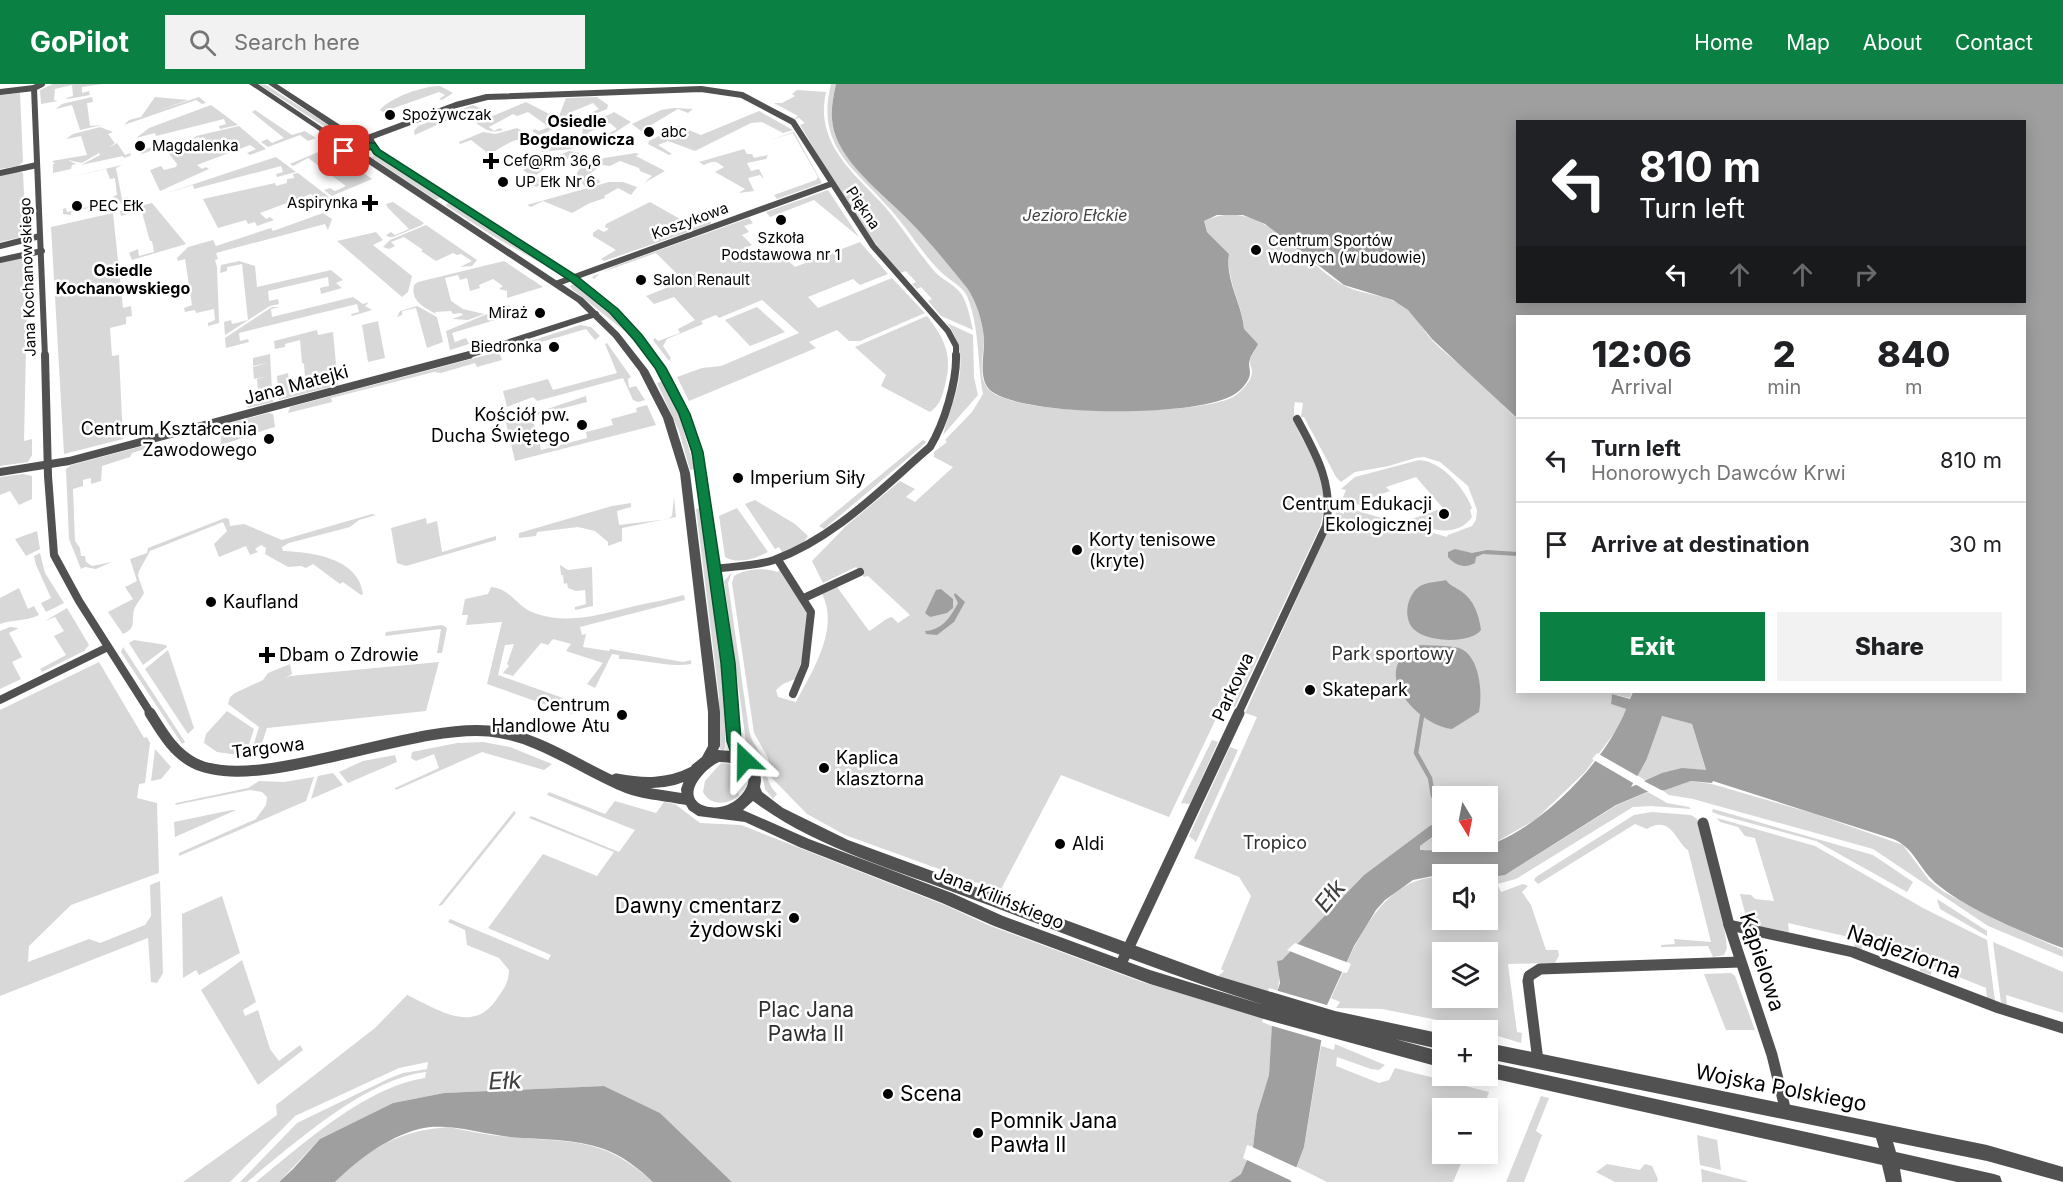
<!DOCTYPE html>
<meta charset="utf-8">
<style>
body{margin:0;font-family:Inter,sans-serif;background:#f2f2f2;color:#202124;height:100vh;display:flex;flex-direction:column;font-size:22px;white-space:nowrap}
*{box-sizing:border-box;margin:0}
p{font-size:20px;color:#757577}
.icon{flex:none;width:33px;height:33px;fill:none;stroke:currentColor;stroke-width:2;stroke-linecap:round;stroke-linejoin:round}
.map{position:relative;flex:1;overflow:hidden}
.panel{position:absolute;left:1516px;top:231px;width:510px;height:378px;display:flex;flex-direction:column;background:#fff;border-radius:0px;box-shadow:0 3px 15px #0003}
.panel>*{flex:none}
.top-card{position:absolute;left:1516px;top:36px;width:510px;height:183px;border-radius:0px;box-shadow:0 3px 15px #0003;background:#202124;color:#fff;overflow:hidden}
.needle{width:39px;rotate:170deg}
.controls{position:absolute;left:1432px;top:702px;display:grid;gap:12px}
.controls a{display:grid;place-items:center;width:66px;height:66px;border-radius:0px;background:#fff;box-shadow:0 3px 15px #0003;font-size:30px}
.pin{position:absolute;display:grid;place-items:center;width:51px;height:51px;color:#fff;margin:-26px;border-radius:12px;box-shadow:0 3px 9px #0006}
.me{position:absolute;width:66px;margin:-33px;rotate:337deg;stroke-linejoin:round;filter:drop-shadow(0 0 4px #0008)}
.turn{display:flex;align-items:center;gap:21px;height:126px;padding:0 24px;font-size:27px}
.turn .icon{width:78px;height:78px;stroke-width:2.5}
.turn b{display:block;font-size:42px;line-height:51px}
.lanes{display:flex;align-items:center;height:57px;padding:0 24px;background:#0003;justify-content:center;gap:30px;direction:ltr}
.lanes .off{opacity:.35}
.eta{display:flex;justify-content:space-evenly;align-items:center;height:102px;text-align:center}
.eta b{font-size:36px;font-weight:800;line-height:42px}
.action{display:flex;gap:12px;margin-top:auto;padding:12px 24px}
.action a{flex:1;height:69px;border-radius:0px;background:#0b8043;color:#fff;font-size:24px;font-weight:800;line-height:69px;text-align:center}
.action a+a{background:#f2f2f2;color:#202124}
ul{padding:0;list-style:none}
li{display:flex;align-items:center;gap:18px;height:84px;padding:0 24px;border-top:2px solid #e0e0e0}
li div{flex:1}
li b{display:block;font-size:22px}
li em{font-style:normal}
header{display:flex;align-items:center;gap:36px;box-sizing:border-box;height:84px;padding:0 30px;background:#0b8043;color:#fff}
header strong{font-size:28px}
nav{display:flex;gap:33px;margin-inline-start:auto;font-size:21px}
.search{width:420px;height:54px;background:#f2f2f2;display:flex;align-items:center;gap:15px;box-sizing:border-box;padding:0 21px;border-radius:0px;color:#757577;font-size:22px}
.map>svg:first-child{display:block}
.green{fill:#d8d8d8;fill-rule:evenodd}
.water{fill:#9f9f9f;fill-rule:evenodd}
.pier{fill:#fff}
.lines{fill:none;stroke-linecap:round;stroke-linejoin:round}
.stream{stroke:#9f9f9f;stroke-width:4.5}
.minor-far2{stroke:#515151;stroke-width:6}
.minor-far1{stroke:#515151;stroke-width:8}
.minor{stroke:#515151;stroke-width:11}
.tertiary{fill:#515151;fill-rule:evenodd}
.route{fill:#0b8043;stroke:#07532c;stroke-width:1.5}
.poi-dot{fill:#000;stroke:#fff;stroke-width:2}
.labels{text-anchor:middle;stroke-width:5;stroke-linejoin:round;paint-order:stroke}
.far-poi-label{font-size:15px;fill:#000;stroke:#fff;text-anchor:start}
.far-street-label{font-size:15px;fill:#000;stroke:#fff}
.far-neighbourhood-label{font-size:16px;font-weight:bold;fill:#000;stroke:#fff}
.far-water-label{font-size:16px;font-style:italic;fill:#404040;stroke:#fff}
.street-label{font-size:18px;fill:#000;stroke:#fff}
.poi-label{font-size:18px;fill:#000;stroke:#fff;text-anchor:start}
.park-label{font-size:18px;fill:#2f2f2f;stroke:#fff}
.near-poi-label{font-size:21px;fill:#000;stroke:#fff;text-anchor:start}
.near-street-label{font-size:21px;fill:#000;stroke:#fff}
.near-park-label{font-size:21px;fill:#2f2f2f;stroke:#fff}
.near-water-label{font-size:24px;font-style:italic;fill:#404040;stroke:#fff}
</style>
<header>
<strong>GoPilot</strong>
<div class="search"><svg class="icon" aria-label="search" viewBox="0 0 24 24"><circle cx="10" cy="10" r="6"/><path d="M15 15l6 6"/></svg>Search here</div>
<nav><a>Home</a><a>Map</a><a>About</a><a>Contact</a></nav>
</header>
<div class="map">
<svg width="2063" height="1098" viewBox="0 0 2063 1098">
<rect width="100%" height="100%" fill="#fff"/>
<g class="green">
<polygon points="53,0 102,0 82,3 82,9 89,7 90,11 68,15 66,14 73,12 72,1 55,5 54,16 58,17 41,20 40,6"/>
<polygon points="259,0 266,1 343,50 339,52"/>
<path d="M 831,0 L 836,0 C 832,19 829,34 836,53 C 850,87 893,118 917,145 C 935,164 952,184 967,204 C 977,217 983,240 984,256 C 984,270 977,292 988,305 C 1015,334 1198,332 1233,313 C 1240,309 1252,297 1252,288 C 1252,283 1249,281 1250,275 C 1251,270 1257,266 1258,260 L 1244,246 C 1243,220 1226,197 1229,170 L 1207,148 L 1204,137 C 1263,110 1299,178 1345,202 C 1365,212 1391,210 1408,226 C 1417,234 1423,246 1431,255 C 1442,267 1456,277 1469,288 C 1485,304 1502,320 1518,336 L 1518,608 L 1632,608 L 1630,614 L 1612,610 L 1611,620 L 1626,625 L 1618,644 L 1585,688 L 1535,736 L 1496,758 L 1496,756 L 1488,757 L 1488,712 L 1443,712 L 1443,758 L 1486,758 L 1435,767 L 1420,766 L 1420,762 L 1435,752 L 1437,743 L 1431,741 L 1364,791 L 1282,876 L 1277,877 L 1280,884 L 1278,907 L 1269,904 L 1268,908 L 1217,893 L 1224,887 L 1221,885 L 1251,812 L 1239,793 L 1194,774 L 1257,633 L 1245,629 L 1337,427 L 1344,430 L 1344,423 L 1447,453 L 1448,451 L 1472,442 L 1476,436 L 1477,426 L 1468,402 L 1440,378 L 1424,373 L 1415,374 L 1389,382 L 1355,388 L 1341,398 L 1336,393 L 1304,333 L 1301,333 L 1303,319 L 1295,318 C 1289,347 1311,361 1320,387 C 1326,405 1325,425 1320,443 L 1235,623 L 1228,621 L 1240,595 L 1236,593 L 1169,733 L 1061,691 L 1000,807 L 845,751 L 807,730 L 771,693 L 768,674 L 754,649 L 732,499 L 734,492 C 745,485 765,483 777,488 L 780,486 L 808,531 L 802,576 L 795,595 L 783,600 L 776,606 L 778,613 L 796,618 C 812,588 840,544 822,510 L 837,503 L 869,547 C 877,543 885,534 892,533 L 898,539 L 910,531 L 868,492 L 864,493 L 856,483 L 823,499 L 812,477 L 847,441 L 900,397 L 915,405 L 906,413 L 915,418 L 953,383 L 934,373 L 934,368 L 947,358 L 945,356 L 972,328 L 983,310 C 977,277 980,245 967,212 C 961,200 946,195 937,184 C 920,166 907,144 891,126 C 855,84 815,63 831,0 Z"/>
<path d="M 440,2 L 453,9 L 442,16 L 439,15 L 445,11 L 439,8 L 383,28 L 380,26 C 391,13 423,2 440,2 Z"/>
<path d="M 797,6 L 826,8 C 814,60 855,90 886,124 C 903,144 917,167 934,187 C 942,196 955,200 962,211 C 968,221 970,234 973,246 L 941,232 L 928,217 L 932,215 L 921,203 L 917,205 L 912,200 L 916,198 L 906,187 L 900,189 C 860,144 831,92 800,41 L 805,39 L 799,34 L 794,35 L 798,32 L 774,19 L 782,19 L 795,12 L 792,10 Z"/>
<polygon points="20,9 23,78 18,82 0,85 0,11"/>
<polygon points="92,13 93,18 87,19 90,42 102,41 80,46 72,21 56,25 62,20"/>
<polygon points="155,13 188,16 154,28 199,13 206,19 202,20 196,16 124,41 129,36 141,33"/>
<polygon points="597,13 608,21 607,25 592,31 589,30 599,25 593,19 569,29 578,34 570,38 559,32 566,14"/>
<path d="M 526,18 L 559,35 L 559,38 L 548,48 L 538,51 L 532,47 L 535,45 L 539,47 L 549,43 L 528,28 L 517,32 L 513,30 L 489,43 L 494,47 L 500,44 L 503,46 C 491,50 485,45 476,39 Z"/>
<polygon points="211,21 238,41 220,45 219,42 226,40 224,35 156,52 155,49 136,54 149,44"/>
<polygon points="473,21 482,25 452,34 415,51 414,47 418,42"/>
<polygon points="674,24 693,25 688,29 678,25 641,47 632,40 661,26"/>
<polygon points="255,26 292,51 305,47 316,54 308,57 300,51 268,63 261,58 267,55 272,59 284,54 252,28"/>
<polygon points="759,27 793,46 783,49 762,38 751,39 695,67 668,57 658,61 672,70 669,71 648,60 649,57 679,42 701,51"/>
<path d="M 614,28 L 631,38 L 611,51 L 606,51 L 617,45 L 610,39 L 587,49 L 595,55 L 601,52 L 604,54 C 596,58 590,55 582,51 L 583,44 Z"/>
<polygon points="239,42 266,65 250,71 247,69 256,65 250,61 197,81 202,85 206,83 209,85 160,107 150,86 161,82 164,86 176,83 177,80 163,62 142,70 140,66 179,57 187,58 185,59 187,62 200,57 199,53 193,55 196,52"/>
<polygon points="100,43 113,48 108,50 115,59 108,64 117,59 125,71 131,69 130,72 124,74 123,72 81,81 100,71 99,69 82,79 68,76 76,80 72,81 71,85 53,89 53,80 55,80 52,77 87,71 81,52 66,55 73,50"/>
<path d="M 517,44 L 540,56 L 534,59 C 517,49 506,62 489,70 L 471,56 L 460,60 L 459,58 L 483,48 L 495,50 Z"/>
<polygon points="794,48 822,99 777,115 774,111 816,96 818,93 793,49 767,57"/>
<polygon points="574,49 588,57 570,65 540,68 558,60"/>
<polygon points="319,56 326,61 332,72 354,79 353,81 372,95 332,112 324,106 330,104 335,107 346,102 308,74 293,82 290,80 325,65 324,62 317,57"/>
<path d="M 744,65 L 747,70 L 752,70 L 754,74 L 768,71 L 766,75 L 747,79 L 751,87 L 759,85 L 764,95 L 760,91 L 748,94 L 754,107 L 739,109 L 745,105 L 715,88 L 724,83 C 715,77 715,76 704,81 L 699,78 Z"/>
<polygon points="569,67 580,69 543,86 535,92 542,96 537,99 540,101 537,103 532,101 534,94 523,86"/>
<path d="M 635,69 L 639,70 L 636,72 L 665,87 L 644,99 L 652,92 L 640,87 L 639,84 L 620,77 L 610,82 L 602,81 L 585,93 L 592,97 L 597,95 L 601,98 L 585,103 L 576,91 C 583,73 618,73 635,69 Z"/>
<polygon points="376,71 441,113 436,116 371,73"/>
<polygon points="276,73 296,88 277,93 276,90 283,88 281,82 194,105 193,101 161,111"/>
<polygon points="122,81 116,84 122,115 128,113 127,117 121,120 120,117 71,128 71,131 63,130 63,125 66,124 67,128 114,117 114,112 117,111 115,94 110,95 106,85 61,95"/>
<polygon points="18,87 23,89 26,152 0,158 0,90"/>
<polygon points="298,89 329,113 310,122 307,119 316,115 311,110 260,129 266,135 270,133 274,136 257,142 255,138 248,140 246,136 218,144 203,115 275,99 276,102 287,99 287,95 294,94 293,90"/>
<polygon points="609,98 623,98 637,103 631,111 618,104 604,112 605,114 590,119 572,129 543,117 531,123 527,121"/>
<polygon points="828,106 859,153 814,116 770,133 766,128"/>
<polygon points="393,118 424,139 422,141 393,153 389,153 386,151 391,148 395,151 409,145 388,124 386,120"/>
<polygon points="650,118 694,143 710,137 711,140 604,177 601,175 616,166 593,152 593,149 598,145 604,148 609,145 605,143 606,140"/>
<polygon points="152,119 186,160 132,176 129,169 138,165 139,172 154,168 152,157 150,157 141,125 121,132 120,127"/>
<polygon points="449,119 555,187 493,152 445,121"/>
<polygon points="113,129 123,224 131,222 132,232 126,233 126,240 110,244 112,272 119,271 123,355 64,370 51,143"/>
<polygon points="323,129 332,135 328,146 325,140 216,169 218,175 215,176 217,183 219,239 208,242 208,239 215,236 214,225 196,229 195,226 185,228 184,224 192,221 185,175 178,177 177,174 188,163 213,156 216,162 271,144 273,147"/>
<polygon points="749,134 753,139 744,142 749,148 742,151 752,161 745,164 758,176 779,168 795,183 860,158 888,190 860,201 853,195 808,213 818,224 892,194 925,229 860,257 849,257 837,246 809,258 816,264 689,317 677,293 702,284 721,282 799,249 762,216 719,234 716,231 701,237 703,240 667,255 663,262 671,274 669,277 653,256 655,254 658,257 680,249 678,245 695,236 674,213 654,220 646,212 684,197 656,169 600,189 594,195 592,193 615,182"/>
<polygon points="426,141 477,176 472,182 460,183 472,177 461,170 457,171 453,169 436,177 421,167 423,166 404,153 391,158 395,162 389,165 383,163 390,156"/>
<polygon points="376,148 383,156 373,161 412,192 408,208 402,213 337,157"/>
<polygon points="26,173 27,219 24,357 32,355 32,371 28,378 0,382 0,179"/>
<polygon points="239,177 255,182 257,203 331,186 343,196 336,199 342,204 321,210 320,204 329,202 328,193 268,207 269,217 278,215 279,220 270,222 225,251 224,238 231,236 232,240 248,236 242,180 227,183 227,187 220,189 221,181"/>
<path d="M 504,177 L 543,203 L 507,214 L 507,207 L 499,205 L 503,202 L 493,195 L 479,201 L 480,204 L 470,207 L 467,194 L 460,196 L 458,191 L 445,194 L 451,217 L 463,225 L 484,230 L 468,236 L 452,235 L 463,231 L 461,229 L 453,230 L 451,227 L 435,228 L 436,230 C 423,222 411,218 414,201 L 418,198 Z"/>
<polygon points="573,200 612,231 631,252 572,205 570,202"/>
<polygon points="353,213 363,220 369,218 365,222 372,226 352,232 351,230 359,228 357,220 239,249 240,257 248,255 249,258 226,264 225,254 272,223 280,223 271,225 272,233"/>
<polygon points="509,221 515,230 452,249 455,258 466,254 469,260 450,266 446,247"/>
<polygon points="417,222 437,233 443,258 427,264 416,224 402,227 402,231 397,233 400,227"/>
<polygon points="757,223 785,248 750,262 725,236"/>
<path d="M 927,232 C 945,255 953,272 945,301 C 942,313 940,321 930,328 L 881,302 L 886,291 L 855,263 Z"/>
<polygon points="378,237 385,274 368,278 362,241"/>
<path d="M 947,239 L 973,251 L 974,293 L 978,311 L 943,351 C 954,311 974,276 947,239 Z"/>
<polygon points="580,241 591,243 600,252 595,256 586,245 500,270 502,276 477,283 475,279 441,289 434,288 331,314 332,318 288,329 290,323 494,269"/>
<polygon points="317,246 318,251 333,248 338,301 279,316 277,292 288,289 289,297 305,293 304,280 302,279 300,256 285,260 285,263 275,265 274,257"/>
<polygon points="607,259 631,293 628,295 629,304 636,302 645,316 638,318 633,316 623,294 537,317 533,313 507,323 503,307 548,295 553,306 617,289 605,260"/>
<polygon points="270,270 272,306 263,309 264,315 273,313 273,318 248,324 247,322 259,319 257,295 265,293 254,295 253,283 267,279 253,282 253,274"/>
<polygon points="663,297 677,325 695,385 690,386 679,347 657,299"/>
<polygon points="586,312 587,318 532,332 535,345 534,352 538,353 541,366 587,354 586,348 613,341 611,335 637,328 636,324 647,321 656,341 515,377 506,339"/>
<path d="M 268,329 L 273,330 L 275,343 C 256,348 242,355 223,360 L 224,367 L 220,368 L 222,341 Z"/>
<polygon points="923,356 926,358 920,364 824,445 819,442"/>
<polygon points="147,361 151,363 132,369 130,373 102,382 101,397 91,400 91,394 83,396 83,402 73,405 75,457 80,464 81,472 85,472 86,478 92,482 112,478 96,485 85,483 81,485 69,455 66,385 71,381"/>
<path d="M 1419,376 C 1442,377 1465,405 1472,424 L 1470,426 L 1472,433 C 1455,456 1428,444 1406,437 L 1443,424 L 1416,393 L 1386,403 L 1390,407 L 1368,415 L 1373,421 L 1367,423 L 1342,416 L 1346,406 L 1341,405 L 1355,393 Z"/>
<polygon points="23,390 32,392 32,415 19,421 10,407 0,411 0,393"/>
<polygon points="674,413 676,433 622,444 622,457 608,462 608,458 595,447 578,443 537,448 536,452 519,454 519,449 612,422 631,419 631,423 617,427 619,441 668,435 672,432"/>
<polygon points="755,416 795,440 808,452 804,458 785,468 782,468 779,463 775,465 745,420"/>
<polygon points="701,424 725,611 725,664 723,667 720,665 719,612 696,425"/>
<path d="M 737,424 L 768,468 C 756,474 738,481 725,473 L 719,432 Z"/>
<path d="M 372,430 L 376,431 L 359,436 L 350,443 L 289,459 L 282,463 L 283,467 C 311,468 359,474 363,510 L 361,511 L 343,498 L 340,500 L 313,480 L 306,484 L 301,482 L 288,483 L 265,470 L 266,464 L 261,461 L 255,465 L 258,468 L 250,471 L 246,462 L 219,473 L 214,460 L 227,447 L 223,438 L 150,467 L 139,487 L 138,492 L 144,509 C 141,515 136,520 134,526 C 131,538 137,544 123,550 L 108,528 L 133,515 L 125,503 L 137,497 L 130,475 L 147,469 L 148,464 L 225,434 L 229,435 L 230,442 L 244,440 L 282,456 Z"/>
<polygon points="426,434 427,440 437,437 442,468 496,452 496,456 406,482 397,479 391,444"/>
<polygon points="37,447 40,465 26,472 15,455"/>
<polygon points="40,469 45,489 64,519 46,528 41,519 51,514 36,481 34,472"/>
<polygon points="560,481 568,486 592,483 593,522 575,526 575,523 586,520 585,506 576,507 568,504 567,499 564,500 563,491 561,491"/>
<path d="M 732,488 L 728,499 L 749,646 C 752,660 758,663 763,675 C 770,691 763,694 777,710 L 773,715 L 765,705 L 760,677 L 746,658 L 724,497 Z"/>
<path d="M 491,503 C 512,505 517,524 537,530 C 572,541 605,529 639,521 C 654,518 669,515 684,511 L 685,516 L 580,543 L 582,551 L 586,550 L 583,563 L 609,567 L 610,565 L 683,578 L 691,576 L 691,580 C 668,584 643,575 619,575 L 619,571 L 612,570 L 595,604 L 587,600 L 603,579 L 566,567 L 571,560 L 553,555 L 548,561 L 541,559 L 513,592 L 503,589 L 509,582 L 507,580 L 514,560 L 505,561 L 498,591 L 577,619 L 572,630 L 487,600 L 502,538 L 466,541 L 468,531 L 462,531 L 465,515 L 488,510 Z"/>
<path d="M 19,504 L 28,525 L 34,522 L 39,531 C 24,538 14,535 0,540 L 0,514 Z"/>
<polygon points="67,524 89,561 84,567 42,588 40,585 66,571 54,552 64,547 55,533 45,537"/>
<polygon points="442,541 447,544 442,569 437,569 441,545 385,552 386,548"/>
<polygon points="10,543 19,544 9,549 22,573 12,578 21,595 0,605 0,547"/>
<polygon points="134,556 166,561 167,563 143,581 129,559"/>
<polygon points="123,563 185,658 182,660 121,568"/>
<polygon points="168,566 194,644 188,650 145,585"/>
<polygon points="99,578 144,654 147,653 150,659 145,699 139,700 137,714 157,719 159,789 71,821 29,862 28,878 89,855 100,859 145,841 151,832 150,801 160,797 163,889 157,899 151,898 148,854 0,912 0,626"/>
<polygon points="439,578 426,627 267,644 260,665 250,672 259,643 228,620 230,613 235,609 263,596 268,589 290,580 292,590 284,595 290,592"/>
<polygon points="227,627 254,645 245,672 217,668 204,659 206,650"/>
<path d="M 1662,632 L 1692,640 L 1706,687 C 1683,684 1667,686 1646,697 L 1637,691 L 1646,678 L 1655,643 Z"/>
<polygon points="1212,656 1218,658 1190,720 1181,719"/>
<polygon points="483,658 510,663 552,680 544,686 482,668 396,706 395,704 439,684 434,670 416,677 411,674 412,668 457,659"/>
<polygon points="1230,663 1238,666 1196,758 1189,752"/>
<polygon points="155,665 171,683 161,695 151,697"/>
<polygon points="395,671 397,678 348,699 339,688 363,677"/>
<path d="M 721,679 C 741,679 736,698 739,712 C 727,721 710,722 703,708 L 705,697 Z"/>
<polygon points="333,689 343,701 311,715 318,692"/>
<polygon points="314,693 306,717 179,772 179,769 256,735 266,721 267,713 262,708 250,706 175,721 176,719 248,704 259,697 284,698"/>
<polygon points="1691,697 1712,700 1815,730 1903,761 1929,796 1944,808 1998,837 2063,866 2063,873 1988,842 1873,765 1693,715 1669,711 1662,706"/>
<path d="M 549,708 L 605,730 L 615,717 L 656,729 L 664,718 L 675,720 L 700,739 L 741,741 L 947,822 L 988,841 L 1142,898 L 1263,934 L 1262,938 L 1272,942 L 1269,991 L 1257,1030 L 1253,1063 L 1247,1061 L 1243,1074 L 1248,1077 L 1241,1090 L 1229,1098 L 732,1098 L 660,1029 L 604,1002 L 444,1009 L 393,1019 L 320,1055 L 279,1098 L 256,1098 C 302,1061 365,1003 425,994 L 426,988 C 365,995 294,1060 247,1098 L 240,1098 L 297,1039 L 388,995 L 403,989 L 427,985 L 428,978 L 399,984 L 295,1032 L 230,1098 L 183,1098 L 277,1031 L 276,1021 L 375,944 L 407,911 C 436,924 472,951 496,916 C 503,906 509,899 509,886 L 499,874 L 467,861 L 465,846 L 448,838 L 450,835 L 548,876 L 551,871 L 488,844 L 543,770 L 597,792 L 614,768 L 529,734 L 531,732 L 619,768 L 635,746 L 547,711 Z"/>
<path d="M 1648,708 L 1667,719 L 1689,723 L 1691,725 L 1651,722 L 1633,723 L 1516,795 L 1497,800 L 1501,808 L 1523,800 L 1528,802 L 1522,808 L 1531,821 L 1546,866 L 1558,866 L 1559,871 L 1555,879 L 1508,880 L 1517,948 L 1522,949 L 1521,959 L 1488,949 L 1488,946 L 1382,925 L 1336,924 L 1340,918 L 1331,914 L 1343,888 L 1347,889 L 1351,880 L 1347,878 C 1366,838 1393,791 1443,793 L 1443,836 L 1488,836 L 1488,795 L 1505,791 L 1617,721 ZM 1443,868 L 1488,868 L 1488,914 L 1443,914 Z"/>
<polygon points="1713,725 1873,771 1913,798 1907,808 1816,757 1720,731 1712,728"/>
<polygon points="232,726 236,726 175,753 174,738"/>
<polygon points="514,727 516,729 442,821 438,822"/>
<path d="M 1652,728 L 1691,731 L 1697,735 L 1725,849 L 1727,864 L 1724,871 L 1713,873 L 1708,862 L 1661,863 L 1661,861 L 1675,860 L 1674,855 L 1711,858 L 1688,766 C 1676,758 1671,730 1647,745 L 1635,740 L 1538,800 L 1534,796 L 1536,793 L 1634,731 Z"/>
<polygon points="1717,734 1815,762 1923,824 1987,856 1995,917 1987,914 1986,904 1932,882 1931,891 1920,887 1919,878 1862,858 1862,866 1855,864 1853,854 1788,839 1789,848 1748,840 1740,810 1751,811 1755,815 1774,817 1755,754 1745,752 1738,743 1720,738"/>
<polygon points="222,812 240,869 199,891 196,886 183,894 182,830"/>
<polygon points="1937,815 1987,847 1987,852 1940,825"/>
<polygon points="1993,858 2063,888 2063,929 2006,911 2007,921 2001,919"/>
<polygon points="242,876 256,918 243,926 245,932 258,926 270,965 279,977 300,961 303,966 258,1001 201,906"/>
<polygon points="1731,889 1735,892 1755,946 1726,946 1704,890"/>
<polygon points="1335,960 1385,981 1379,986 1371,985 1337,973 1336,982 1379,999 1389,996 1395,984 1489,1008 1483,1024 1443,1024 1443,1070 1465,1070 1453,1098 1327,1098 1297,1083 1304,1063 1321,962 1334,966"/>
<polygon points="1541,1012 1549,1014 1536,1047 1542,1051 1524,1098 1506,1098"/>
<path d="M 448,1043 C 469,1047 491,1052 512,1053 C 574,1059 603,1053 653,1098 L 335,1098 C 370,1063 399,1047 448,1043 Z"/>
<polygon points="1697,1051 1717,1056 1721,1086 1700,1081"/>
<polygon points="1607,1080 1640,1086 1645,1080 1652,1082 1658,1095 1657,1098 1615,1098 1596,1088"/>
<polygon points="1701,1085 1747,1097 1747,1098 1702,1098"/>
</g>
<g class="water">
<path d="M 836,0 L 2063,0 L 2063,864 C 2022,848 1972,828 1938,801 C 1920,787 1915,764 1893,755 L 1713,697 L 1712,699 L 1691,697 L 1665,706 L 1647,708 L 1616,721 L 1505,791 L 1488,794 L 1488,790 L 1443,790 L 1413,796 L 1385,816 L 1376,826 L 1354,862 L 1327,921 L 1304,1063 L 1291,1098 L 1229,1098 L 1241,1090 L 1253,1063 L 1257,1030 L 1269,991 L 1273,922 L 1280,899 L 1277,877 L 1282,876 L 1364,791 L 1431,741 L 1437,743 L 1434,752 L 1420,762 L 1420,766 C 1438,767 1481,765 1497,758 C 1547,737 1607,675 1626,625 L 1611,620 L 1612,610 L 1630,615 L 1633,608 L 2025,608 L 2025,232 L 1518,232 L 1518,335 L 1432,255 L 1408,226 L 1393,216 L 1344,201 L 1265,140 L 1243,131 L 1217,131 L 1204,137 L 1207,148 L 1229,170 C 1225,197 1242,219 1244,245 L 1258,260 C 1256,266 1251,270 1250,275 C 1248,280 1250,284 1250,289 C 1250,297 1241,306 1235,310 C 1200,334 1024,333 991,307 C 977,295 985,270 984,255 C 983,239 976,216 967,204 C 951,184 934,163 917,145 C 893,118 849,87 836,53 C 829,34 832,19 836,0 ZM 1518,38 L 2025,38 L 2025,218 L 1518,218 ZM 1662,632 L 1692,640 L 1706,686 L 1682,684 L 1662,689 L 1631,703 L 1646,677 Z"/>
<path d="M 1455,465 L 1472,469 L 1487,466 L 1518,468 L 1518,472 L 1483,470 L 1476,473 L 1475,479 C 1464,485 1455,481 1448,473 L 1448,468 Z"/>
<path d="M 1446,496 C 1450,502 1455,503 1461,507 C 1474,516 1479,531 1481,546 C 1470,560 1429,558 1416,547 C 1402,537 1406,511 1420,502 C 1427,498 1438,498 1446,496 Z"/>
<polygon points="941,505 953,515 953,524 947,529 930,533 925,529 936,506"/>
<path d="M 955,509 L 965,518 L 954,538 L 937,551 L 926,550 L 925,547 C 942,546 950,534 958,519 L 954,511 Z"/>
<path d="M 1422,561 C 1433,562 1448,561 1459,564 C 1480,571 1483,610 1479,628 L 1452,645 C 1422,642 1375,596 1406,569 C 1411,565 1414,562 1422,561 Z"/>
<path d="M 604,1002 L 660,1029 L 732,1098 L 653,1098 C 639,1085 623,1072 604,1065 C 573,1054 542,1056 510,1053 C 481,1050 448,1038 419,1045 C 386,1054 359,1075 335,1098 L 279,1098 L 293,1085 L 320,1055 L 393,1019 L 444,1009 Z"/>
</g>
<g class="pier">
<polygon points="1597,669 1639,693 1635,699 1642,696 1663,707 1652,710 1592,675"/>
<polygon points="1295,859 1349,879 1345,889 1287,866"/>
<polygon points="1275,906 1330,922 1324,957 1269,941 1270,922"/>
<polygon points="1250,1062 1300,1085 1294,1098 1245,1075"/>
</g>
<g class="lines">
<polyline class="stream" points="1422,632 1416,669 1430,694 1433,712"/>
<g class="minor-far2">
<polyline points="34,4 45,273"/>
<polyline points="0,8 34,4 42,0"/>
<polyline points="365,55 456,21 487,13 701,5 742,11 793,38 873,162 948,247 956,262 956,273"/>
<polyline points="0,89 37,81"/>
<polyline points="0,162 40,152"/>
<polyline points="0,176 42,167"/>
<polyline points="558,199 831,100"/>
<polyline points="463,273 596,230"/>
</g>
<g class="minor-far1">
<polyline points="45,271 48,392 54,471 79,517 151,630"/>
<polyline points="0,388 69,377 469,271"/>
<polyline points="778,476 811,528 805,581 793,610"/>
<path d="M 715,485 C 734,482 756,482 774,476 C 835,454 882,404 930,363 C 944,340 957,298 956,271"/>
<polyline points="804,514 860,488"/>
<polyline points="0,616 108,563"/>
<path d="M 1238,630 L 1326,442 C 1334,401 1316,370 1297,335"/>
</g>
<g class="minor">
<path d="M 150,629 C 162,648 173,668 194,679 C 256,711 411,639 489,647 C 539,652 578,683 623,702 C 643,711 667,711 689,716"/>
<path d="M 616,695 C 643,700 668,701 693,688"/>
<polyline points="1703,739 1729,841 1772,971 1786,1028"/>
<polyline points="1729,841 1853,868 1999,924 2063,944"/>
<polyline points="1120,882 1239,629"/>
<polyline points="1538,977 1528,897 1529,892 1540,885 1740,878"/>
</g>
<g class="tertiary">
<path d="M 249,0 L 258,0 L 344,58 L 353,54 L 345,52 L 268,0 L 277,0 L 351,48 L 373,54 L 380,66 L 594,205 L 630,238 L 653,266 L 672,294 L 690,330 L 702,368 L 707,392 L 734,579 L 740,657 L 746,671 L 751,673 L 760,686 L 761,697 L 760,703 L 762,708 L 783,724 L 848,756 L 1218,892 L 1335,927 L 1443,950 L 1443,966 L 1395,955 L 1443,968 L 1443,984 L 1264,935 L 1150,900 L 994,842 L 942,819 L 799,763 L 745,738 L 698,732 L 689,726 L 682,714 L 681,705 L 686,691 L 692,681 L 702,673 L 708,662 L 708,628 L 680,389 L 663,334 L 639,287 L 613,253 L 577,218 L 361,75 L 348,71 L 348,67 L 367,71 L 583,214 L 619,249 L 648,286 L 673,334 L 690,389 L 720,628 L 720,662 L 718,666 L 731,667 L 728,657 L 722,579 L 697,392 C 682,319 648,255 588,209 C 564,190 536,175 511,159 C 466,129 420,99 374,70 L 367,58 L 358,57 L 348,62 L 346,67 L 340,67 L 336,58 ZM 719,678 C 775,678 740,733 705,722 C 678,713 705,684 719,678 ZM 753,717 C 814,763 893,785 964,812 C 1064,849 1162,889 1264,921 L 1150,886 L 1003,832 L 952,809 L 809,755 L 743,726 Z"/>
<polygon points="1488,959 1987,1061 2063,1083 2063,1098 1987,1077 1893,1058 1896,1068 1994,1090 2000,1092 2002,1098 1957,1098 1900,1085 1902,1098 1886,1098 1882,1081 1482,992 1488,992 1488,978 1879,1064 1876,1054 1488,975"/>
</g>
</g>
<polygon class="route" points="369,59 375,59 380,66 577,192 618,225 642,251 666,284 690,330 703,368 735,579 741,657 746,669 752,676 750,680 745,682 734,678 727,657 721,579 692,368 679,330 655,284 634,256 610,229 569,196 374,70 371,65 358,71 340,67 344,64 357,65"/>
<g class="poi-dot">
<circle cx="390" cy="31" r="6"/>
<circle cx="649" cy="48" r="6"/>
<circle cx="140" cy="62" r="6"/>
<path d="M488 68h6v6h6v6h-6v6h-6v-6h-6v-6h6z"/>
<circle cx="503" cy="98" r="6"/>
<path d="M367 110h6v6h6v6h-6v6h-6v-6h-6v-6h6z"/>
<circle cx="77" cy="122" r="6"/>
<circle cx="781" cy="136" r="6"/>
<circle cx="1256" cy="166" r="6"/>
<circle cx="641" cy="196" r="6"/>
<circle cx="540" cy="229" r="6"/>
<circle cx="554" cy="263" r="6"/>
<circle cx="582" cy="341" r="6"/>
<circle cx="269" cy="355" r="6"/>
<circle cx="738" cy="394" r="6"/>
<circle cx="1444" cy="430" r="6"/>
<circle cx="1077" cy="466" r="6"/>
<circle cx="211" cy="518" r="6"/>
<path d="M264 562h6v6h6v6h-6v6h-6v-6h-6v-6h6z"/>
<circle cx="1310" cy="606" r="6"/>
<circle cx="622" cy="631" r="6"/>
<circle cx="824" cy="684" r="6"/>
<circle cx="1060" cy="760" r="6"/>
<circle cx="794" cy="834" r="6"/>
<circle cx="888" cy="1010" r="6"/>
<circle cx="978" cy="1049" r="6"/>
</g>
<g class="labels">
<g class="far-poi-label">
<text x="402" y="36">Spożywczak</text>
<text x="661" y="53">abc</text>
<text x="152" y="67">Magdalenka</text>
<text x="503" y="82">Cef@Rm 36,6</text>
<text x="515" y="103">UP Ełk Nr 6</text>
<text x="358" y="124" text-anchor="end">Aspirynka</text>
<text x="89" y="127">PEC Ełk</text>
<text x="781" y="159" text-anchor="middle">Szkoła<tspan x="781" dy="17">Podstawowa nr 1</tspan></text>
<text x="1268" y="162">Centrum Sportów<tspan x="1268" dy="17">Wodnych (w budowie)</tspan></text>
<text x="653" y="201">Salon Renault</text>
<text x="528" y="234" text-anchor="end">Miraż</text>
<text x="542" y="268" text-anchor="end">Biedronka</text>
</g>
<g class="far-street-label">
<text transform="translate(863 124) rotate(56)" y="5">Piękna</text>
<text transform="translate(690 137) rotate(-20)" y="5">Koszykowa</text>
<text transform="translate(28 193) rotate(-92)" y="5">Jana Kochanowskiego</text>
</g>
<g class="far-neighbourhood-label">
<text x="577" y="43">Osiedle<tspan x="577" dy="18">Bogdanowicza</tspan></text>
<text x="123" y="192">Osiedle<tspan x="123" dy="18">Kochanowskiego</tspan></text>
</g>
<g class="far-water-label">
<text x="1075" y="137">Jezioro Ełckie</text>
</g>
<g class="street-label">
<text transform="translate(296 301) rotate(-15)" y="6">Jana Matejki</text>
<text transform="translate(1233 603) rotate(-65)" y="6">Parkowa</text>
<text transform="translate(268 664) rotate(-7)" y="6">Targowa</text>
<text transform="translate(999 814) rotate(22)" y="6">Jana Kilińskiego</text>
</g>
<g class="poi-label">
<text x="570" y="337" text-anchor="end">Kościół pw.<tspan x="570" dy="21">Ducha Świętego</tspan></text>
<text x="257" y="351" text-anchor="end">Centrum Kształcenia<tspan x="257" dy="21">Zawodowego</tspan></text>
<text x="750" y="400">Imperium Siły</text>
<text x="1432" y="426" text-anchor="end">Centrum Edukacji<tspan x="1432" dy="21">Ekologicznej</tspan></text>
<text x="1089" y="462">Korty tenisowe<tspan x="1089" dy="21">(kryte)</tspan></text>
<text x="223" y="524">Kaufland</text>
<text x="279" y="577">Dbam o Zdrowie</text>
<text x="1322" y="612">Skatepark</text>
<text x="610" y="627" text-anchor="end">Centrum<tspan x="610" dy="21">Handlowe Atu</tspan></text>
<text x="836" y="680">Kaplica<tspan x="836" dy="21">klasztorna</tspan></text>
<text x="1072" y="766">Aldi</text>
</g>
<g class="park-label">
<text x="1393" y="576">Park sportowy</text>
<text x="1275" y="765">Tropico</text>
</g>
<g class="near-poi-label">
<text x="782" y="829" text-anchor="end">Dawny cmentarz<tspan x="782" dy="24">żydowski</tspan></text>
<text x="900" y="1017">Scena</text>
<text x="990" y="1044">Pomnik Jana<tspan x="990" dy="24">Pawła II</tspan></text>
</g>
<g class="near-street-label">
<text transform="translate(1904 868) rotate(20)" y="7">Nadjeziorna</text>
<text transform="translate(1762 878) rotate(72)" y="7">Kąpielowa</text>
<text transform="translate(1781 1004) rotate(11)" y="7">Wojska Polskiego</text>
</g>
<g class="near-park-label">
<text x="806" y="933">Plac Jana<tspan x="806" dy="24">Pawła II</tspan></text>
</g>
<g class="near-water-label">
<text transform="translate(1330 812) rotate(-51)" y="8">Ełk</text>
<text transform="translate(505 997) rotate(-2)" y="8">Ełk</text>
</g>
</g>
</svg>
<div class="controls">
<a><svg class="needle" viewBox="-14 -14 28 28"><path d="M0-13l5 13h-10z" fill="#e53935"/><path d="M0 13l5-13h-10z" fill="#757577"/></svg></a>
<a><svg class="icon" aria-label="sound" viewBox="0 0 24 24"><path d="M4 9h4l5-4v14l-5-4H4zM17 9q2 3 0 6"/></svg></a>
<a><svg class="icon" aria-label="layers" viewBox="0 0 24 24"><path d="M12 4l9 5-9 5-9-5zM3 14l9 5 9-5"/></svg></a>
<a>+</a>
<a>−</a>
</div>
<div class="pin" style="left:344px;top:67px;background:#d93025"><svg class="icon" aria-label="arrive" viewBox="0 0 24 24"><path d="M6 21V4h12l-3 4 3 4H6"/></svg></div>
<svg class="me" style="left:745px;top:676px" viewBox="-20 -20 40 40"><path d="M0-17L14 15 0 8-14 15z" fill="#0b8043" stroke="#fff" stroke-width="4"/></svg>
<div class="top-card">
<div class="turn"><svg class="icon" aria-label="left" viewBox="0 0 24 24"><path d="M17 20v-9H6M10 6l-5 5 5 5"/></svg><div><b>810 m</b>Turn left</div></div>
<div class="lanes"><svg class="icon" aria-label="left" viewBox="0 0 24 24"><path d="M17 20v-9H6M10 6l-5 5 5 5"/></svg><svg class="icon off" aria-label="ahead" viewBox="0 0 24 24"><path d="M12 20V5M6 11l6-6 6 6"/></svg><svg class="icon off" aria-label="ahead" viewBox="0 0 24 24"><path d="M12 20V5M6 11l6-6 6 6"/></svg><svg class="icon off" aria-label="right" viewBox="0 0 24 24"><path d="M7 20v-9h11M14 6l5 5-5 5"/></svg></div>
</div>
<section class="panel">
<div class="eta">
<div><b>12:06</b><p>Arrival</p></div>
<div><b>2</b><p>min</p></div>
<div><b>840</b><p>m</p></div>
</div>
<ul>
<li><svg class="icon" aria-label="left" viewBox="0 0 24 24"><path d="M17 20v-9H6M10 6l-5 5 5 5"/></svg><div><b>Turn left</b><p>Honorowych Dawców Krwi</p></div><em>810 m</em></li>
<li><svg class="icon" aria-label="arrive" viewBox="0 0 24 24"><path d="M6 21V4h12l-3 4 3 4H6"/></svg><div><b>Arrive at destination</b></div><em>30 m</em></li>
</ul>
<div class="action"><a>Exit</a><a>Share</a></div>
</section>
</div>
